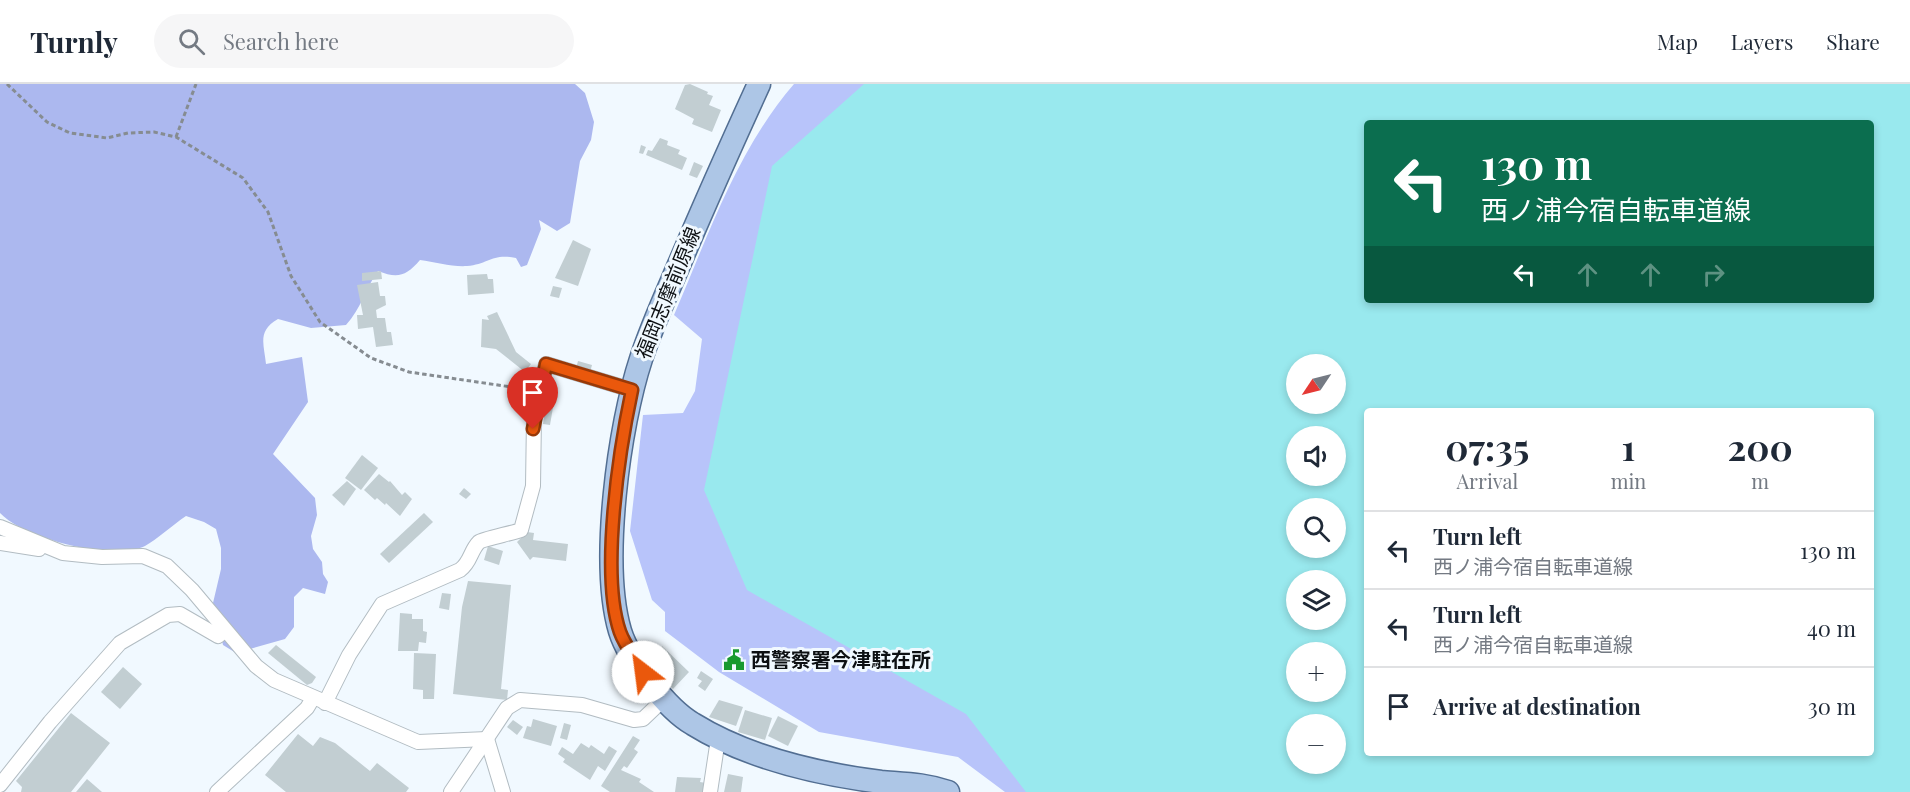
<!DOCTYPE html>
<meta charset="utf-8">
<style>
body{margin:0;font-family:"Playfair Display","Noto Sans JP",serif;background:#f6f6f7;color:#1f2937;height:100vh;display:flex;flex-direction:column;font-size:22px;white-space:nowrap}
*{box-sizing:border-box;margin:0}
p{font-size:20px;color:#747a83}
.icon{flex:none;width:33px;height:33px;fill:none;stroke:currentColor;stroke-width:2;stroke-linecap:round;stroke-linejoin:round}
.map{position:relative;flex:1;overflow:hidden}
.details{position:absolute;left:1364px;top:324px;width:510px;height:348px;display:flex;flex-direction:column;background:#fff;border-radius:6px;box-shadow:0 3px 9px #0003}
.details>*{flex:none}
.hud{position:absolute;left:1364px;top:36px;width:510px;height:183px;border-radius:6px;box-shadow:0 3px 9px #0003;background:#0b6e4f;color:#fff;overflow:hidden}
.needle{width:39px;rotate:235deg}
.tools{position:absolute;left:1286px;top:270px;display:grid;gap:12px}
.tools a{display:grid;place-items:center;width:60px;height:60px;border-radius:50%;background:#fff;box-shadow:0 3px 9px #0003;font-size:30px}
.pin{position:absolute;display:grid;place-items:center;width:51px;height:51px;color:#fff;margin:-62px -26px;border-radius:50% 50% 50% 0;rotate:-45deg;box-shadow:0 0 6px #0007}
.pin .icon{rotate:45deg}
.me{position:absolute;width:66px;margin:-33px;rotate:330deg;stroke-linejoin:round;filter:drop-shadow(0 0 4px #0008)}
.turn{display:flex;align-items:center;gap:21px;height:126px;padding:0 18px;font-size:27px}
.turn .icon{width:78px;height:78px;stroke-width:2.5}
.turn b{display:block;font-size:42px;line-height:51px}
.lanes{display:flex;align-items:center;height:57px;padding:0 18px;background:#0003;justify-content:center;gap:30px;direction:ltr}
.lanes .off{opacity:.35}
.eta{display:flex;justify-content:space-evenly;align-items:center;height:102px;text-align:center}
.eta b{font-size:36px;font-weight:700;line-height:42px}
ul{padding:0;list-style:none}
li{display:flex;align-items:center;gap:18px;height:78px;padding:0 18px;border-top:2px solid #e0e1e3}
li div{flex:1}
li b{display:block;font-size:22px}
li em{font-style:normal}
header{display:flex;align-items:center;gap:36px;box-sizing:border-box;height:84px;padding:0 30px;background:#fff;border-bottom:2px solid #e0e1e3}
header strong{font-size:28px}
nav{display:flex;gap:33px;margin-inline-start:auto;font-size:21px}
.search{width:420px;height:54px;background:#f6f6f7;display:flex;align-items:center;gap:15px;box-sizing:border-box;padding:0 21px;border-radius:33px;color:#747a83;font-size:22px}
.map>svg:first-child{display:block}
.green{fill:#b8c4fa;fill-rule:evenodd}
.forest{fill:#acb8ef}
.water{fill:#99e9ee;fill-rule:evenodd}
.building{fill:#c2ced2}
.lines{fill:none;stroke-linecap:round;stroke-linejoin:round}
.street-casing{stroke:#b2bcc2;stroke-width:16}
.primary-casing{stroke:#526e92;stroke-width:25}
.path{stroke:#868c91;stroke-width:3;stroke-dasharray:4.5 3;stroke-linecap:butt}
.street{stroke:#fff;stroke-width:14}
.primary{stroke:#adc6e6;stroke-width:22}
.route-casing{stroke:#983908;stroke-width:15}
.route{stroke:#ea580c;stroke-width:10}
.labels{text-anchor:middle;stroke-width:6;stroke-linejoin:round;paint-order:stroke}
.street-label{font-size:20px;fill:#0d1013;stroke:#f1f9ff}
.poi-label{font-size:20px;font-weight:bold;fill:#0d1013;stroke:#f1f9ff;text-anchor:start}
</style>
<header>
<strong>Turnly</strong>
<div class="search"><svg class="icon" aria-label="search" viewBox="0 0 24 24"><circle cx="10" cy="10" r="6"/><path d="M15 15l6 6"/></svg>Search here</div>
<nav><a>Map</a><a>Layers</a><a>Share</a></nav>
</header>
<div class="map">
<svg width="1910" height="708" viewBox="0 0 1910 708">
<rect width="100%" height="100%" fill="#f1f9ff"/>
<path class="green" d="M 794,0 L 1058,0 L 1296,392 L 1335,392 L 1335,352 L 1366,335 L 1366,669 L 1454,708 L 1005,708 L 958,673 L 819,648 L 719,588 L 665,547 L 665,528 L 652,516 L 630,447 L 643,331 L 683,329 L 695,307 L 702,255 L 674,231 C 708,152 737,66 794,0 ZM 1296,424 L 1335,424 L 1335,464 L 1296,464 ZM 1296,496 L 1335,496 L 1335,536 L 1296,536 ZM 1296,568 L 1335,568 L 1335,608 L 1296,608 ZM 1296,640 L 1335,640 L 1335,680 L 1296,680 Z"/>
<path class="forest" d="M 0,0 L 575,0 L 585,9 L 594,38 L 591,56 L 580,77 L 570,139 L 557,147 L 539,136 L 541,145 L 527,181 L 521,183 L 516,174 C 492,169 489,180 467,182 C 452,183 435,178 420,176 C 406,192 398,195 378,187 C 365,205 361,225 346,241 L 311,244 L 278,235 C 257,247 264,260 266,280 L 302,273 L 308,318 L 273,370 L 315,414 L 317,431 L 311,452 L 313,465 L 322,478 L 323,490 L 328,498 L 325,510 L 303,504 L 294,513 L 294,543 L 285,555 L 236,569 L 223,561 L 213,519 L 221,485 L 221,464 L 216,445 L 204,438 L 186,432 C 174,440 156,456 145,462 C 113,478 23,454 0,429 Z"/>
<path class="water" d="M 864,0 L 1910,0 L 1910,708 L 1026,708 L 966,630 L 747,506 L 704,406 L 772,82 ZM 1366,39 L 1870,39 L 1870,216 L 1366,216 ZM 1296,280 L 1335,280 L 1335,320 L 1296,320 ZM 1366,327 L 1870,327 L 1870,669 L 1366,669 ZM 1296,352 L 1335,352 L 1335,392 L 1296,392 ZM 1296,424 L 1335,424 L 1335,464 L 1296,464 ZM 1296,496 L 1335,496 L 1335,536 L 1296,536 ZM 1335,568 L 1335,608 L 1296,608 L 1296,568 ZM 1335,640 L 1335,680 L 1296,680 L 1296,640 Z"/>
<g class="building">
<polygon points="690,0 708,8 707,10 713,12 709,21 721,26 712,48 692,40 694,35 675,25 685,1"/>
<polygon points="660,54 668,57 667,61 680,66 678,70 687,74 682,86 646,71 648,66 652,67"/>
<polygon points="641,61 646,63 643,70 639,69"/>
<polygon points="694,78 703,82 697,94 689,91"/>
<polygon points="573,156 591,165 578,202 555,194"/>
<polygon points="381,187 382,195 362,197 362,189"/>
<polygon points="487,190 488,195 493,195 494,209 468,211 467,191"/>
<polygon points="378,198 380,212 385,212 386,221 376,226 377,234 385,234 387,248 391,248 393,261 376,263 373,243 358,245 357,231 363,231 357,201"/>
<polygon points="553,202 562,204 559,214 550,212"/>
<polygon points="497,228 516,268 531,280 525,288 496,265 481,263 482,235 489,236 487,232"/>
<polygon points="578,277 592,281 589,292 575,288"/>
<polygon points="548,305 556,306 550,341 543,340"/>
<polygon points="362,371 378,384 361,406 345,394"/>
<polygon points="379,390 389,398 390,397 402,411 405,408 412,415 400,432 386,419 385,421 377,414 375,416 364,406"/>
<polygon points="347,397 356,405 344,422 332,411"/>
<polygon points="464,404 471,410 466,415 459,410"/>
<polygon points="424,429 433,438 389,479 380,470"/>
<polygon points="527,448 534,449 533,456 568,460 566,477 533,473 530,476 517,458"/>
<polygon points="488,462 503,467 499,481 484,476"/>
<polygon points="468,497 511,501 501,605 508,606 507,616 453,610 462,523"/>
<polygon points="442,509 451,510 449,526 439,524"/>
<polygon points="400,529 412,530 412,535 423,535 423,547 427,548 426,559 419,558 418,567 398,567"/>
<polygon points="276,561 316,593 312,599 307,601 268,569"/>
<polygon points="662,562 689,588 673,605 665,597 669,593 649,575"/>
<polygon points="414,569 436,570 434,615 423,615 423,606 413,605"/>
<polygon points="123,583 142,600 120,625 101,608"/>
<polygon points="701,587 713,595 705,607 698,602 702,597 697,594"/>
<polygon points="719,616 743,623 736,642 709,633"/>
<polygon points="745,626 772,634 765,656 738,648"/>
<polygon points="71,629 110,659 71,708 21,708 22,703 16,697"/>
<polygon points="778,632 798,642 788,662 768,652"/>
<polygon points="533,635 557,642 551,662 523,654 527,642 531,643"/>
<polygon points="513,636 523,643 517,651 507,643"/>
<polygon points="564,639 571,641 567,656 560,654"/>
<polygon points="298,650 313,662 320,653 335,659 370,687 377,679 409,704 406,708 286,708 265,691"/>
<polygon points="633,652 640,656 634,665 638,668 627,684 624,682 621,686 641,695 639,698 654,708 610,708 601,702"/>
<polygon points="581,659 589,664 591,661 604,670 609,662 617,667 605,687 598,682 590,696 563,678 565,675 558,670 562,663 573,670"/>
<polygon points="728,690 743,693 741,708 724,708"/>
<polygon points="677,693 701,694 700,698 706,699 705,708 675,708"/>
<polygon points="87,695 102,708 76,708"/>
</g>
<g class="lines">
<defs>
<g id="street">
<polyline points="0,443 63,469 102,473 143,472 167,482 192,506 256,582 274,596 418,658 487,655 503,708"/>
<polyline points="0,459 39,465"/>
<path d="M 325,619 L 349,571 L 382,520 L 460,486 C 471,478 470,467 479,458 C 483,455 513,449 521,446 L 533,402 L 534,333 L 546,280 L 632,306"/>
<polyline points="0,701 50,638 120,559 168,531 180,530 218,552 224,547"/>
<polyline points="217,708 307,624 313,614"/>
<polyline points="451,708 507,624 520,616 582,621 634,636 643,635 664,615"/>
<polyline points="710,708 718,655"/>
</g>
<path id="primary" d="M 759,0 C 732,59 706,117 681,176 C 667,209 652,241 641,275 C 619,342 600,479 620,547 C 629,576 667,625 693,640 C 748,674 818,690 881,698 C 905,700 925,700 948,708"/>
</defs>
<use href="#street" class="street-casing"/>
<use href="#primary" class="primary-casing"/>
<g class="path">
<polyline points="7,0 47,38 70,49 107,54 128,49 154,48 176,53 243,94 268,128 291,192 320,238 371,274 409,288 525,305"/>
<polyline points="176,53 196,0"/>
</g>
<use href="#street" class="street"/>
<use href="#primary" class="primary"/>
</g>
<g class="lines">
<defs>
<path id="route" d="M 533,345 L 546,280 L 632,306 C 619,367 600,490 620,548 C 625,562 636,575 643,588"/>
</defs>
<use href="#route" class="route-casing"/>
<use href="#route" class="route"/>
</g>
<defs>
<symbol id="civic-bare" viewBox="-9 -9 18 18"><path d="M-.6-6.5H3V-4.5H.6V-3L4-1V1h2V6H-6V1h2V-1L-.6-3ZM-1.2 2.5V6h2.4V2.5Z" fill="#199a2e" stroke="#f1f9ff" stroke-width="2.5" paint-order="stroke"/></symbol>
</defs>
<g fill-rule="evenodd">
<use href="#civic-bare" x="719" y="561" width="30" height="30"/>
</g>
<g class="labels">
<g class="street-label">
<text transform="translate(668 209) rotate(-68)" y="7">福岡志摩前原線</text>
</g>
<g class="poi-label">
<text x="751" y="583">西警察署今津駐在所</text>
</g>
</g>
</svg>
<div class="tools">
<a><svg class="needle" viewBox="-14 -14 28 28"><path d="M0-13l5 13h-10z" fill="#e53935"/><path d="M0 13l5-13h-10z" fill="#747a83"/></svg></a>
<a><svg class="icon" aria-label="sound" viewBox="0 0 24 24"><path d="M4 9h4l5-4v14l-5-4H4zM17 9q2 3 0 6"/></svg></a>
<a><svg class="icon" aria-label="search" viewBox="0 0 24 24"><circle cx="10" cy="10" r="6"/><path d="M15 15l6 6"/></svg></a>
<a><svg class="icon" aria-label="layers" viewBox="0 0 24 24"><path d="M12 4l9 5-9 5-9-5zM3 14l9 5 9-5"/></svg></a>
<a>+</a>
<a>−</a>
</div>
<div class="pin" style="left:533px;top:345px;background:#d93025"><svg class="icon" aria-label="arrive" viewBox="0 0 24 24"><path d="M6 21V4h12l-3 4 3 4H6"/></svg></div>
<svg class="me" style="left:643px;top:588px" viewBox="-20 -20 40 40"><circle r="19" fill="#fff"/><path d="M0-13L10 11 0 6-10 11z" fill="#ea580c"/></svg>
<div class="hud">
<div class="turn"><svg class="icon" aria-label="left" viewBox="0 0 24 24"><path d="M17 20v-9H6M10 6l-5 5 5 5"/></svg><div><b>130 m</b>西ノ浦今宿自転車道線</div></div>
<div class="lanes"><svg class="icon" aria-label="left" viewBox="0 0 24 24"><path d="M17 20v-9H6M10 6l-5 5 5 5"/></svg><svg class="icon off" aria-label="ahead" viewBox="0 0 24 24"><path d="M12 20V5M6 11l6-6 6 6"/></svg><svg class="icon off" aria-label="ahead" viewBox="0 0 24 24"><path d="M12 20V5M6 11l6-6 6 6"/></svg><svg class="icon off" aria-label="right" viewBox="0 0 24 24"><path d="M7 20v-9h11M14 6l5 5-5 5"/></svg></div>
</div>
<section class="details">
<div class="eta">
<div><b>07:35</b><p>Arrival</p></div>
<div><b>1</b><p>min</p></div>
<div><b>200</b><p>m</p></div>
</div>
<ul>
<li><svg class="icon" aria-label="left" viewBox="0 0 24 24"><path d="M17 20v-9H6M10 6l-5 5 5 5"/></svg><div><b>Turn left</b><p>西ノ浦今宿自転車道線</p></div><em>130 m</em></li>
<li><svg class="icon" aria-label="left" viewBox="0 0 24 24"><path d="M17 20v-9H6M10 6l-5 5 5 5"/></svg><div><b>Turn left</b><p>西ノ浦今宿自転車道線</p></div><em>40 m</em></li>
<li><svg class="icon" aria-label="arrive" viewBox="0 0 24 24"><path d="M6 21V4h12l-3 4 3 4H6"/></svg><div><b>Arrive at destination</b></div><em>30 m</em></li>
</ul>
</section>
</div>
